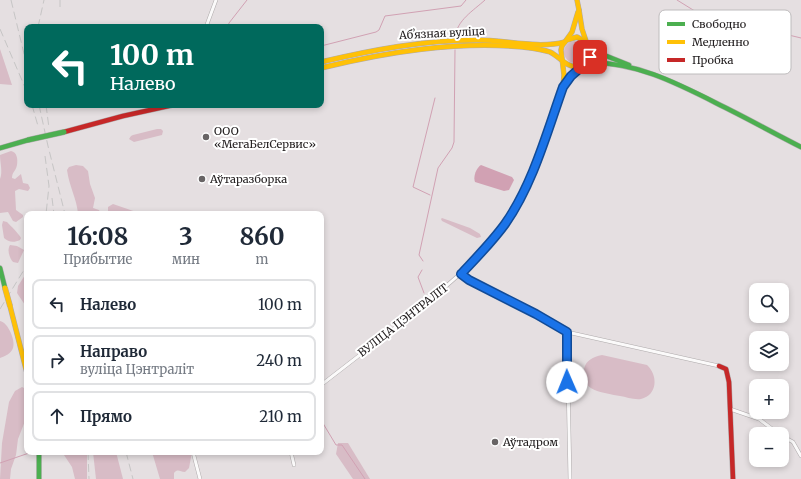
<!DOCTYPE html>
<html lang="ru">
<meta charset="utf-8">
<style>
body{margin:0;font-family:Merriweather,serif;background:#f6f6f7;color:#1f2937;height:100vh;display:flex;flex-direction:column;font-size:15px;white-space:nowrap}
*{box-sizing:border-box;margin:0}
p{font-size:13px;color:#747a83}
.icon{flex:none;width:22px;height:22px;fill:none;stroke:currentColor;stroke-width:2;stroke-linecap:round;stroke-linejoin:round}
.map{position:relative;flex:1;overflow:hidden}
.side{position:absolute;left:24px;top:211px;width:300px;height:244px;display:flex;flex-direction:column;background:#fff;border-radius:8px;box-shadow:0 2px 6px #0003}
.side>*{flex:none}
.hud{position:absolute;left:24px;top:24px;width:300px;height:84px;border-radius:8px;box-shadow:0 2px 6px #0003;background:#00695c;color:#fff;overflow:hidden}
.fabs{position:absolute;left:749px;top:283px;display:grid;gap:8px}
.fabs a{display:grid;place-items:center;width:40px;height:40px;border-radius:8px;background:#fff;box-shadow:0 2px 6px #0003;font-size:20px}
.pin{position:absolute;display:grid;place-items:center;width:34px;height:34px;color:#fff;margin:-17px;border-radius:8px;box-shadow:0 2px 6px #0006}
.me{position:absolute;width:44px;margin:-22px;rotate:359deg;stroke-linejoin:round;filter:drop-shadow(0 0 3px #0008)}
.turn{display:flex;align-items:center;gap:14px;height:84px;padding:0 20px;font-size:18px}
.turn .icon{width:52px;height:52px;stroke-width:2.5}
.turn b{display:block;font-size:28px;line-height:34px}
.eta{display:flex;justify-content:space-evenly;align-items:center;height:68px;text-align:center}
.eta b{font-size:24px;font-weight:700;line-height:28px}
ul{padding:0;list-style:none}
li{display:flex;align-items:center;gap:12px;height:50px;margin:0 8px 6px;padding:0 12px;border:2px solid #e0e1e3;border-radius:8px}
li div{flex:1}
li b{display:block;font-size:15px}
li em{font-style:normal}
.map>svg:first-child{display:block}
.green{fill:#d8bcc6}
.water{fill:#d1a1b3}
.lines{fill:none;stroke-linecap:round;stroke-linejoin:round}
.stream{stroke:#d1a1b3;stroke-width:1}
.street-casing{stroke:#aeaaab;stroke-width:4}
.fast-casing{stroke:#aeaaab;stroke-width:5.5}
.slow-casing{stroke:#aeaaab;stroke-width:5.5}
.jam-casing{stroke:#aeaaab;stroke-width:5.5}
.street{stroke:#fbfafa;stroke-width:3}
.fast{stroke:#4caf50;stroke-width:4.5}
.slow{stroke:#ffc107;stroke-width:4.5}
.jam{stroke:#c62828;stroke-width:4.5}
.rail{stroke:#c6c5c5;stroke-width:1;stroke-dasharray:8 4;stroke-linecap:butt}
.fast-bridge-casing{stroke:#aeaaab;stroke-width:6;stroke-linecap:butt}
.slow-bridge-casing{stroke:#aeaaab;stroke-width:6;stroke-linecap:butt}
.fast-bridge{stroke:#4caf50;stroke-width:5}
.slow-bridge{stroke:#ffc107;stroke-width:5}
.route-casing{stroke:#114b97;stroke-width:10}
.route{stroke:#1a73e8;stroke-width:7}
.poi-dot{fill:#686465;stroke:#fff;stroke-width:1.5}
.labels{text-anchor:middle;stroke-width:4;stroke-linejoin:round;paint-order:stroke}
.street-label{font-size:11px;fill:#252122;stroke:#fff}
.poi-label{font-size:11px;fill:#252122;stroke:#fff;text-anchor:start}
.key{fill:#fff;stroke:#bebcbd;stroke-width:1}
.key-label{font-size:11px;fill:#252122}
</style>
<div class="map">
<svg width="801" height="479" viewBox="0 0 801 479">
<rect width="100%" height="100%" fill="#e5dfe1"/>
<g class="green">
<circle cx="575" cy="52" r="11"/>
<polygon points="0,49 12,85 0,84"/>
<polygon points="157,129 161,129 163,131 162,135 134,142 129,139 131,136 133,135"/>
<path d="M 11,151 C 17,152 18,159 17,165 C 16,171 12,172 12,178 L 15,179 L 21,174 L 23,183 L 28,184 L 30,188 L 28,191 L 19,189 L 15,191 L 16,210 L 23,215 L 23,217 L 16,222 L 13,221 L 8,212 L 0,213 L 0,179 C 3,172 0,163 0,155 Z"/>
<path d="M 76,165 L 83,166 L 88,171 L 90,184 L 95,198 L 93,208 L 99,210 L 101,214 L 78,214 C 77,199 69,186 67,170 L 69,167 Z"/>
<polygon points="113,204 142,214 108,214 108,207"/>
<polygon points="442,218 470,228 480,234 481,237 477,238 442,221 441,219"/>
<path d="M 3,221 L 7,222 C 11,226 19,234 21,238 L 20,240 C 14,243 8,242 4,238 L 2,225 Z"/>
<path d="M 10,245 L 17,246 L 24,250 L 18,263 L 13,262 C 9,257 7,250 10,245 Z"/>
<polygon points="27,272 27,308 17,293 18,286"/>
<path d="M 0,321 C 8,322 16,341 13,348 C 11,354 5,356 0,358 Z"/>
<path d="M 602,355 L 647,365 C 658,375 658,395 641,399 C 634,400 626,397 620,396 C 605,393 578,391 584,369 C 586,360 593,357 602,355 Z"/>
<polygon points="22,387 26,389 26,392 27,416 18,439 16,455 11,469 10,479 0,479 2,443 9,402 15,391"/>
<polygon points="338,443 348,443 370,479 353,479 336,454"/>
<polygon points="62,452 87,452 87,479 75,479 72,467"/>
<polygon points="93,452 116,452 123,479 96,479"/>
<path d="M 152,452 L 192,452 L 189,468 L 185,472 C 180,472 178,468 174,473 L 174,479 L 160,479 Z"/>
</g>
<path class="water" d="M 481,165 L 512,177 L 514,180 L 509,190 L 504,191 L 475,182 C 473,177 476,168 481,165 Z"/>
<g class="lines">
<g class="stream">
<polyline points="677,0 698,13 801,38"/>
<polyline points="228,27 229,23 247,0"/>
<path d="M 455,37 C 457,20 473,11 485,0"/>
<polyline points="321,46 376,32 379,30 385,16 461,6 466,0"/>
<polyline points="430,195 413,187 435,98"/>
<polyline points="423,261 419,255 438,168 452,148 454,142 455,50"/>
<polyline points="422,270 418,277 424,293"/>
<polyline points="321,420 336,445 342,445 365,479"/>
<polyline points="0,463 32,452"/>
</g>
<defs>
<g id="street">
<polyline points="206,27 216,0"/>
<polyline points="461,274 469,280 536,314 567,332 719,366"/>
<polyline points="567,332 570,479"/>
<path d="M 321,385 C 349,363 377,342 405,320 C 441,291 478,262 505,223 C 534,183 547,133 563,87"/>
<polyline points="730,409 759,419 779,434"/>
<polyline points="782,436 793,442 801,456"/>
<polyline points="193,452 200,479"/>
<polyline points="291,452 294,465"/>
</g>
<g id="fast">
<polyline points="588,44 604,55 629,65"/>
<path d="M 586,63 C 637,60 686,88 730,110 C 754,122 777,135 801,147"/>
<polyline points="0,148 28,140"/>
<polyline points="0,268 5,288"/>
<polyline points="39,452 39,479"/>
</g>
<g id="slow">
<polyline points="577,0 579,10"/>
<polyline points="567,40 577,37 586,42"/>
<path d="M 321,62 C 372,50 424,40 477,40 C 506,40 537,49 565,42"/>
<path d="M 321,68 C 387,52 455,41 523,47 C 532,48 542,49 550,52 C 560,57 567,68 579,67 L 587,61 L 590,53 L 582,29 L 579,10"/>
<polyline points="564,86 571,76 581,67"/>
<polyline points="563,87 564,75 561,50 562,46 572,32 578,12"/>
<polyline points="10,306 27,373"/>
</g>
<g id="jam">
<polyline points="64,132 123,116 173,105"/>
<polyline points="719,366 726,369 729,382 733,479"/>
</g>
</defs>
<use href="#street" class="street-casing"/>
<use href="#fast" class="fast-casing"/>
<use href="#slow" class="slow-casing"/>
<use href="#jam" class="jam-casing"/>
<use href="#street" class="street"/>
<use href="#fast" class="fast"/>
<use href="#slow" class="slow"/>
<use href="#jam" class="jam"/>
<g class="rail">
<polyline points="11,0 27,66"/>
<polyline points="60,7 60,0"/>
<polyline points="38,27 44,0"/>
<polyline points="0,29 27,92"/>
<polyline points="32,105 38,126"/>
<polyline points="39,105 48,146 65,214"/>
<polyline points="46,105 49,128"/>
<polyline points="45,156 49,186 46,214"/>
<polyline points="52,198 54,214"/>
<polyline points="0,309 27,265"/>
<polyline points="88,452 89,479"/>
<polyline points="126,452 133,479"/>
</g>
<defs>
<polyline id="fast-bridge" points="28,140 64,132"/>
<polyline id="slow-bridge" points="5,288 10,306"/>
</defs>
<use href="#fast-bridge" class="fast-bridge-casing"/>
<use href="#slow-bridge" class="slow-bridge-casing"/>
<use href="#fast-bridge" class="fast-bridge"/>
<use href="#slow-bridge" class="slow-bridge"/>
</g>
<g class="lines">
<defs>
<path id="route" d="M 567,382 L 567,332 L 536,314 L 469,280 L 461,274 C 476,258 492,242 505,224 C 533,184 547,132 563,87 L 571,76 L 586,63 L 590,57"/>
</defs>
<use href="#route" class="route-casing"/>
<use href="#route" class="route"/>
</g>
<g class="poi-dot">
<circle cx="206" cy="137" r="4"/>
<circle cx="202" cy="179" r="4"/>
<circle cx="495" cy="442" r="4"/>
</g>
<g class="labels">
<g class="street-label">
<text transform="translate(442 33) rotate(-3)" y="4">Абʼязная вуліца</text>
<text transform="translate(403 320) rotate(-38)" y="4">ВУЛІЦА ЦЭНТРАЛІТ</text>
</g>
<g class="poi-label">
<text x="214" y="135">ООО<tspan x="214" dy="13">«МегаБелСервис»</tspan></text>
<text x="210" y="183">Аўтаразборка</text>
<text x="503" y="446">Аўтадром</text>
</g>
</g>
<rect x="659" y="10" width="132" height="64" rx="6" class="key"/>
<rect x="667" y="22" width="18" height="4" fill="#4caf50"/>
<rect x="667" y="40" width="18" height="4" fill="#ffc107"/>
<rect x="667" y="58" width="18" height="4" fill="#c62828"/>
<g class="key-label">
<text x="692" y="28">Свободно</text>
<text x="692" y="46">Медленно</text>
<text x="692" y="64">Пробка</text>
</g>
</svg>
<div class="fabs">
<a><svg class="icon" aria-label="search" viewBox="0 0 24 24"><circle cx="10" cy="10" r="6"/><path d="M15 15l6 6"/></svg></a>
<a><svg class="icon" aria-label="layers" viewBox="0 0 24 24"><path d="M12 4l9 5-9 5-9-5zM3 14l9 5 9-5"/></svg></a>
<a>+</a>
<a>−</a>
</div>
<div class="pin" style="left:590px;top:57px;background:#d93025"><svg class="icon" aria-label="arrive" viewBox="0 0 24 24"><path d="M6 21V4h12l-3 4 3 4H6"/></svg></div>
<svg class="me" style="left:567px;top:382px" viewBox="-20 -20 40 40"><circle r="19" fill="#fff"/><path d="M0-13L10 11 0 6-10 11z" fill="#1a73e8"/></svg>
<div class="hud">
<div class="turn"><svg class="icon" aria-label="left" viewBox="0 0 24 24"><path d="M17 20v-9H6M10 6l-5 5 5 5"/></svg><div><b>100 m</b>Налево</div></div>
</div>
<section class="side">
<div class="eta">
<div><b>16:08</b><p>Прибытие</p></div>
<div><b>3</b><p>мин</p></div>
<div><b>860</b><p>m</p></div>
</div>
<ul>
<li><svg class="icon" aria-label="left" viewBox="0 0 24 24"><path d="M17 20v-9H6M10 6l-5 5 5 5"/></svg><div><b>Налево</b></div><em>100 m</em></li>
<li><svg class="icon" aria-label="right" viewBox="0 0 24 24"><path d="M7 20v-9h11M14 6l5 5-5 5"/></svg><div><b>Направо</b><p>вуліца Цэнтраліт</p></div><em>240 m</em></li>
<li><svg class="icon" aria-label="ahead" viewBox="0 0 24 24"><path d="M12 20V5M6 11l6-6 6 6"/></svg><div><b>Прямо</b></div><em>210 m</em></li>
</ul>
</section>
</div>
